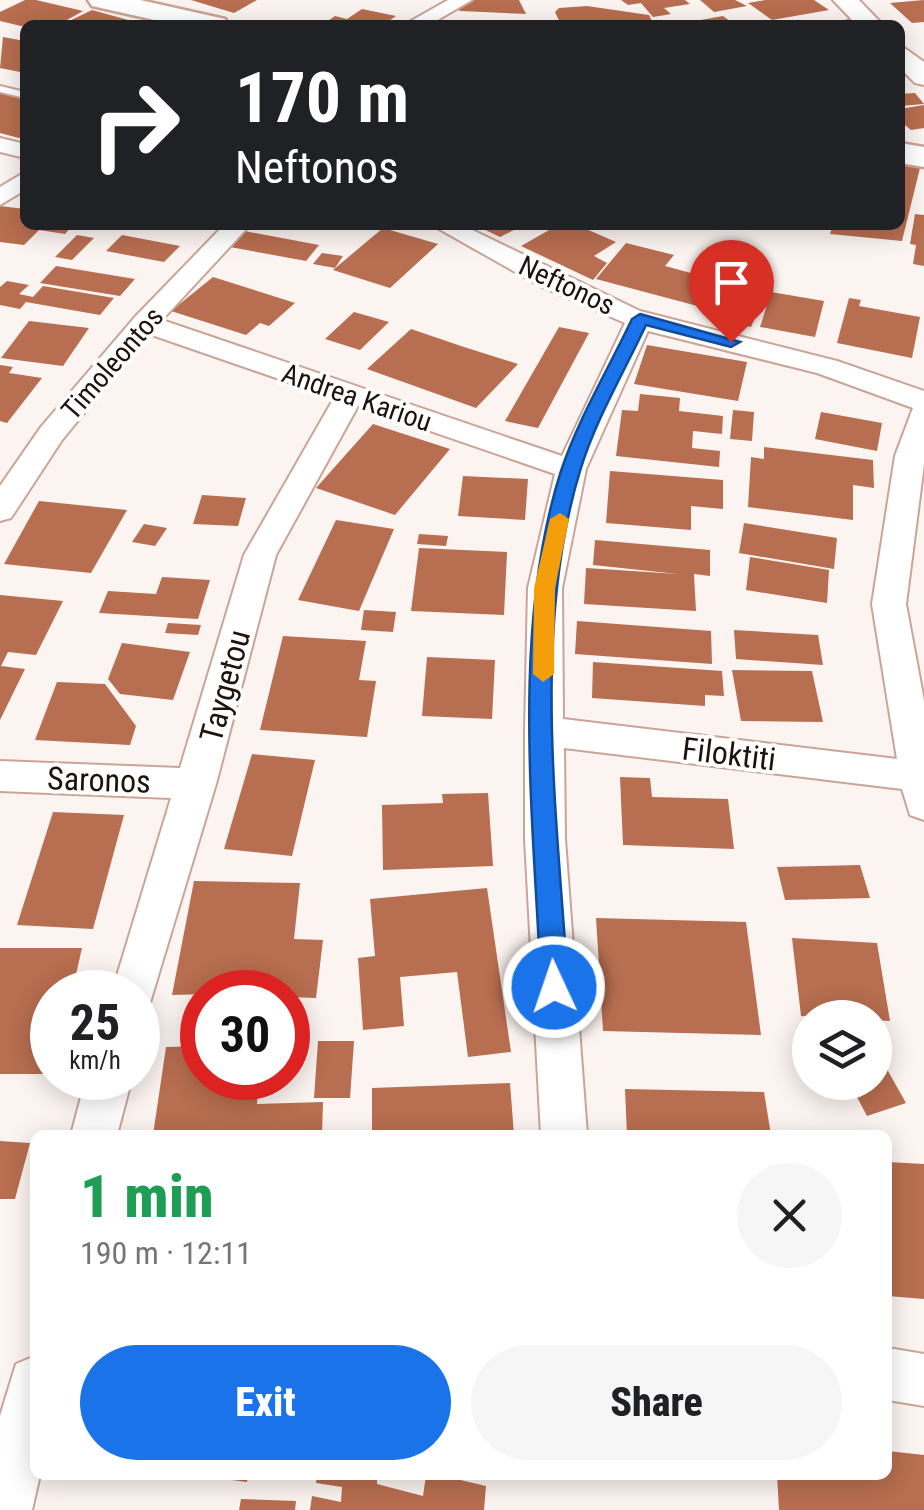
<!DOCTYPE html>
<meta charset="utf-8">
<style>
body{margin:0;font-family:"Roboto Condensed",sans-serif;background:#f6f6f6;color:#202124;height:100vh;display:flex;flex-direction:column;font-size:38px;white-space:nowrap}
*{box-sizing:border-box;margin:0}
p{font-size:32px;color:#757577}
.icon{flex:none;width:55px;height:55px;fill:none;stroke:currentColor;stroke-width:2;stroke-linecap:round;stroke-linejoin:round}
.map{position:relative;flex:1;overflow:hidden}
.side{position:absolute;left:30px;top:1130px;width:862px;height:350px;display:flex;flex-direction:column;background:#fff;border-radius:15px;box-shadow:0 5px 25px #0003}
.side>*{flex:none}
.hud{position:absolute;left:20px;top:20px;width:885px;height:210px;border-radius:15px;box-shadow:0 5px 25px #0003;background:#202124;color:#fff;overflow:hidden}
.buttons{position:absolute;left:792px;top:1000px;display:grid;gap:20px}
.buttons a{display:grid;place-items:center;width:100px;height:100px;border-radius:50%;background:#fff;box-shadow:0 5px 25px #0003;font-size:50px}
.speed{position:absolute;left:30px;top:970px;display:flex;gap:20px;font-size:50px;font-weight:700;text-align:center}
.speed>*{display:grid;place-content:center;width:130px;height:130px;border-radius:50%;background:#fff;box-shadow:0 5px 25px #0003;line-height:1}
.speed small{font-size:25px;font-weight:400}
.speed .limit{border:15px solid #d22;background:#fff;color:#111}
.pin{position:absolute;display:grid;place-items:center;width:85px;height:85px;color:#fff;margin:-102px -42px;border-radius:50% 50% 50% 0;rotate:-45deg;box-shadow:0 0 10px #0007}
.pin .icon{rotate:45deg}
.me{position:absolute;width:110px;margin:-55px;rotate:357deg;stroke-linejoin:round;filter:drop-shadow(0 0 8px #0008)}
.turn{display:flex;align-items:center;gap:35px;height:210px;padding:0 50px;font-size:45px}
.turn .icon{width:130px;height:130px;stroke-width:2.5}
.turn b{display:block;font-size:70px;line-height:85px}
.round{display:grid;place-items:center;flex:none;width:105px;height:105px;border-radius:52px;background:#f6f6f6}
.headline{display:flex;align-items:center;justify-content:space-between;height:170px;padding:0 50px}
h1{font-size:60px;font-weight:800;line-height:75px;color:#1e9e55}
.primary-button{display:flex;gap:20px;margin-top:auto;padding:20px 50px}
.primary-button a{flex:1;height:115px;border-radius:60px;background:#1a73e8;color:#fff;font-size:40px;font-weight:800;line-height:115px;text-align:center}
.primary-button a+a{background:#f6f6f6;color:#202124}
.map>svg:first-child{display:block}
.building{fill:#b86e50}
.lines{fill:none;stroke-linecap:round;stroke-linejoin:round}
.service-casing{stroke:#caa597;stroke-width:4}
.minor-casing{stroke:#caa597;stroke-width:4}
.tertiary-casing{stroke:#caa597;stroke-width:4}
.primary-casing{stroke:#caa597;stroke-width:5}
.service{fill:#fff;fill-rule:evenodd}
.minor{fill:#fff;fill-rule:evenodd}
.tertiary{fill:#fff;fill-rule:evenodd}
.primary{fill:#fff;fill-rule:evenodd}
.route{fill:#1a73e8;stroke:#114b97;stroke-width:2.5}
.slow{fill:#f59e0b}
.labels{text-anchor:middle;stroke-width:8;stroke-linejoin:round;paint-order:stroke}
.far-street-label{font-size:28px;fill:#1e120d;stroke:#fff}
.street-label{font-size:32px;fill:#1e120d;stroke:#fff}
</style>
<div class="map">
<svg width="924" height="1510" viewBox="0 0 924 1510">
<rect width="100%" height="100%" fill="#fcf4f1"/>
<g class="building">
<polygon points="25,0 36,0 83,11 58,25 25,27 0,21 0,12"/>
<polygon points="191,0 257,0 234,13"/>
<polygon points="469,0 519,0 526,14 460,11 456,6"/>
<polygon points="621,0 685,0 690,4 664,8 671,14 653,17 641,3 628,5"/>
<polygon points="700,0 735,0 747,6 714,12"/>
<polygon points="765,0 814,0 829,10 772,20 748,3"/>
<polygon points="924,0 924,22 912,23 890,3"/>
<polygon points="587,6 649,15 653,23 561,25 555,12 559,8"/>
<polygon points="362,9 396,16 383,25 322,25 335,16 347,19"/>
<polygon points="92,10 139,23 61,25"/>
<polygon points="723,16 735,25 689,22"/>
<polygon points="3,37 25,41 25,73 0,68"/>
<polygon points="0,90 25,97 25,134 19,138 0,133"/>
<polygon points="915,93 924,104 900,106 900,94"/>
<polygon points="924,105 924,128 911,130 900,121 900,109"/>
<polygon points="900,165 920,168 902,241 830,234 833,225 900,225"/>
<polygon points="0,206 25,209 25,225 73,225 65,234 39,230 24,245 0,242"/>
<polygon points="915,214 924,215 924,266 913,264 916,245 910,244"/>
<polygon points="475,225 524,225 500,237"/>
<polygon points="558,225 577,225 616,242 594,256 607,263 593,280 521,246"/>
<polygon points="383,228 438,244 390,288 333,270"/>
<polygon points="244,231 319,245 306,261 230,247"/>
<polygon points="77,235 94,238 72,260 55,257"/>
<polygon points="122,235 180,246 164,262 106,251"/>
<polygon points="626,243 674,255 665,266 724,282 705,308 596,279"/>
<polygon points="322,253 343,256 335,268 313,264"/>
<polygon points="56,266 135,279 120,296 40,283"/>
<polygon points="213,277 270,295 295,303 269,326 260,323 246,335 171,311"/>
<polygon points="7,281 29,285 19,294 33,297 43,286 114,298 100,315 26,302 20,309 0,305 0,287"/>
<polygon points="727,287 765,294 751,327 712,319"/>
<polygon points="771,292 824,301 815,337 760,327"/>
<polygon points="849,298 861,300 859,306 920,317 912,358 837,343"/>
<polygon points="354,312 389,322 360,350 325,339"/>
<polygon points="29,321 89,328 63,366 1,358"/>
<polygon points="559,327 589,333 538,428 505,421"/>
<polygon points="411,329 464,347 518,364 476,408 367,369"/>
<polygon points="647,345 747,362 738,401 634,384"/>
<polygon points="0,365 13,367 9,373 42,378 7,423 0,421"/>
<polygon points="640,394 680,398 679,411 723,416 722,434 693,431 692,448 720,451 719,467 616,456 622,410 638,411"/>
<polygon points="733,410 754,412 752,441 730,439"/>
<polygon points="821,412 882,423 877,451 815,439"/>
<polygon points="373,424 450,449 395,515 316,488"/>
<polygon points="764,447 873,460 874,488 853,485 853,520 748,507 751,457 764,459"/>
<polygon points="610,471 723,480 723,509 691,506 691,530 606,523"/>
<polygon points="463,476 528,479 525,520 458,516"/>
<polygon points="202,495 246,498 238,526 193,524"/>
<polygon points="39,501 127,510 91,573 4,564"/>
<polygon points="336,520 394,529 359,611 298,600"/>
<polygon points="744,523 837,538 834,569 739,553"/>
<polygon points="144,524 167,528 155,546 132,542"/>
<polygon points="419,534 448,536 446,546 417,544"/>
<polygon points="595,540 710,550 710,576 694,574 696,611 584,604 586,568 678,574 593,565"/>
<polygon points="419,548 507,552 504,615 411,611"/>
<polygon points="750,557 829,570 827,603 746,590"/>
<polygon points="162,577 210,580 198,619 99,613 108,591 156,594"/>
<polygon points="0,595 63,601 36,655 8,652 1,666 25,669 0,720"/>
<polygon points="364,610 396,612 393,632 361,630"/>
<polygon points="577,621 711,631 712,664 575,654"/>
<polygon points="168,623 201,625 198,635 165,633"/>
<polygon points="734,630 818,635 823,665 736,659"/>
<polygon points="283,636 366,641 359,680 376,681 367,737 260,730"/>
<polygon points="122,643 190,652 173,700 120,694 108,679"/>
<polygon points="427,657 495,660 492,719 422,716"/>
<polygon points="593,662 722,671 724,696 705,695 705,706 592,698"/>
<polygon points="732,670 812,671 823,722 741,721"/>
<polygon points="57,682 105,684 136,726 130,745 35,740"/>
<polygon points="252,754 315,760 292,856 224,849"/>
<polygon points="620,777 650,778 652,797 728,799 734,849 623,845"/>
<polygon points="488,793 493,866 383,870 382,805 443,803 442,794"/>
<polygon points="53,812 124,815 93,929 17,925"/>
<polygon points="860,865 870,898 785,900 777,867"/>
<polygon points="194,881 300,883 294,939 323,940 316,998 288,997 288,992 172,995"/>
<polygon points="487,888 511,1052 468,1057 457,972 400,977 404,1026 363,1030 358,958 375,956 370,899"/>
<polygon points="596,918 746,922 761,1035 603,1031"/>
<polygon points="792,938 877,943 890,1021 801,1016"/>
<polygon points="0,948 82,948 72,992 52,992 52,1074 0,1074"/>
<polygon points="318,1041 354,1041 350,1098 314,1098"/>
<polygon points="202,1046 202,1078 259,1078 257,1104 323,1102 322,1135 153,1135 166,1047"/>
<polygon points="875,1048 906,1103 867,1116 849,1082 875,1082"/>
<polygon points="510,1083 514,1135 372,1135 372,1088"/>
<polygon points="625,1089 764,1092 771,1135 627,1135"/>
<polygon points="0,1141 30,1143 15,1199 0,1199"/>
<polygon points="888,1162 924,1164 924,1299 888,1296"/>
<polygon points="888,1451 924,1455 924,1510 779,1510 777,1475 888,1475"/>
<polygon points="194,1475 248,1475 247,1482"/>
<polygon points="317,1475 377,1475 377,1484 423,1496 426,1475 439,1475 486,1486 484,1510 310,1510 312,1496 341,1502 342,1487 316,1483"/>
<polygon points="241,1499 296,1501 295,1510 239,1510"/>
</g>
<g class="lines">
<defs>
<polygon id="service" points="0,86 25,92 25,98 0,92"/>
<g id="minor">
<polygon points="448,0 472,0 429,25 404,25"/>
<polygon points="866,15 873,17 873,25 835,25"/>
<polygon points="0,138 25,144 25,158 0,152"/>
<polygon points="25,172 25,190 0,205 0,187"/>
<path d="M 224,225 L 250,225 L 162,320 L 562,456 L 625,323 L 540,286 L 432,225 L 462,225 L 640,311 L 837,361 L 924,391 L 924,464 L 906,604 L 924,701 L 924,820 L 910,815 L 902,789 L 564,748 L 565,839 L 587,1135 L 541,1135 L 525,839 L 525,731 L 528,588 L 555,474 L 358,406 L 276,555 L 216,784 L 149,1006 L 138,1010 L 138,992 L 112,992 L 171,798 L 0,791 L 0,761 L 180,768 L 244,555 L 334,398 L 149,334 L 62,440 L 11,518 L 0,521 L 0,486 L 41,427 L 135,317 ZM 648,331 L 817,373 L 913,408 L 895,456 L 872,604 L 897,759 L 563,719 L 562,588 L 586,469 Z"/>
<polygon points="86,1078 132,1078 117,1135 71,1135"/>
<polygon points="888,1348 924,1354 924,1406 888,1400"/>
<polygon points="35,1356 35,1475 40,1475 32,1510 0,1510 0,1416 16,1364"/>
</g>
<g id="tertiary">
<polygon points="833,0 859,0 883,25 857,25"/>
<polygon points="900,45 924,62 924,85 915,83 900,68"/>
</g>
<g id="primary">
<polygon points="88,0 140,0 225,19 229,25 177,25 92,6"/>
<polygon points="900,143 924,147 924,167 900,163"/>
</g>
</defs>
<use href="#service" class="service-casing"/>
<use href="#minor" class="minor-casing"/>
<use href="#tertiary" class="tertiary-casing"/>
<use href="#primary" class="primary-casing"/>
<use href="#service" class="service"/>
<use href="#minor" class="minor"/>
<use href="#tertiary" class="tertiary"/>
<use href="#primary" class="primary"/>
</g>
<path class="route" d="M 640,314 L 740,342 L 731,347 L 646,325 C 624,372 595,421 580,471 C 531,631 558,822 568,987 L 564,995 L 554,999 L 545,995 L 541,987 C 534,822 510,630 561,471 C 578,419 609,368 632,319 Z"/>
<polygon class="slow" points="560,513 569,519 555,588 554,674 543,682 533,674 534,588 550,519"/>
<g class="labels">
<g class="far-street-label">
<text transform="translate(567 285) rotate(25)" y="10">Neftonos</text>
<text transform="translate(112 363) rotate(-49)" y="10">Timoleontos</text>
<text transform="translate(357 397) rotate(19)" y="10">Andrea Kariou</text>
</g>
<g class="street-label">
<text transform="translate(225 686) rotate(-75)" y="11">Taygetou</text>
<text transform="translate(729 754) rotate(7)" y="11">Filoktiti</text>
<text transform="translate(99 780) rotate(2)" y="11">Saronos</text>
</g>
</g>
</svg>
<div class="buttons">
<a><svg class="icon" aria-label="layers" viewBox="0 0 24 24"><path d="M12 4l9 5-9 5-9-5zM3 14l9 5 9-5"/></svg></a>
</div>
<div class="speed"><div>25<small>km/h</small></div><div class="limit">30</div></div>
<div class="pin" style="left:731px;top:342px;background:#d93025"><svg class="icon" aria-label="arrive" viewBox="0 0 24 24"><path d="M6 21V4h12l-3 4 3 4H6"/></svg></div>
<svg class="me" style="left:554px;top:987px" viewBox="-20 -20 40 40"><circle r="17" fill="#1a73e8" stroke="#fff" stroke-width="3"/><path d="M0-11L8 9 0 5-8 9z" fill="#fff"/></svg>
<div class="hud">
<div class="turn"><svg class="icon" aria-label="right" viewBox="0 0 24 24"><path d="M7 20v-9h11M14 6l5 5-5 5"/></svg><div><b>170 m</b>Neftonos</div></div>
</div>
<section class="side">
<div class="headline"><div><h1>1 min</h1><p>190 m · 12:11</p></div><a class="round"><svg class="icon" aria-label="close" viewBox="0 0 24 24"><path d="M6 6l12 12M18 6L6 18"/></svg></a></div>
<div class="primary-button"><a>Exit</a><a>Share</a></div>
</section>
</div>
